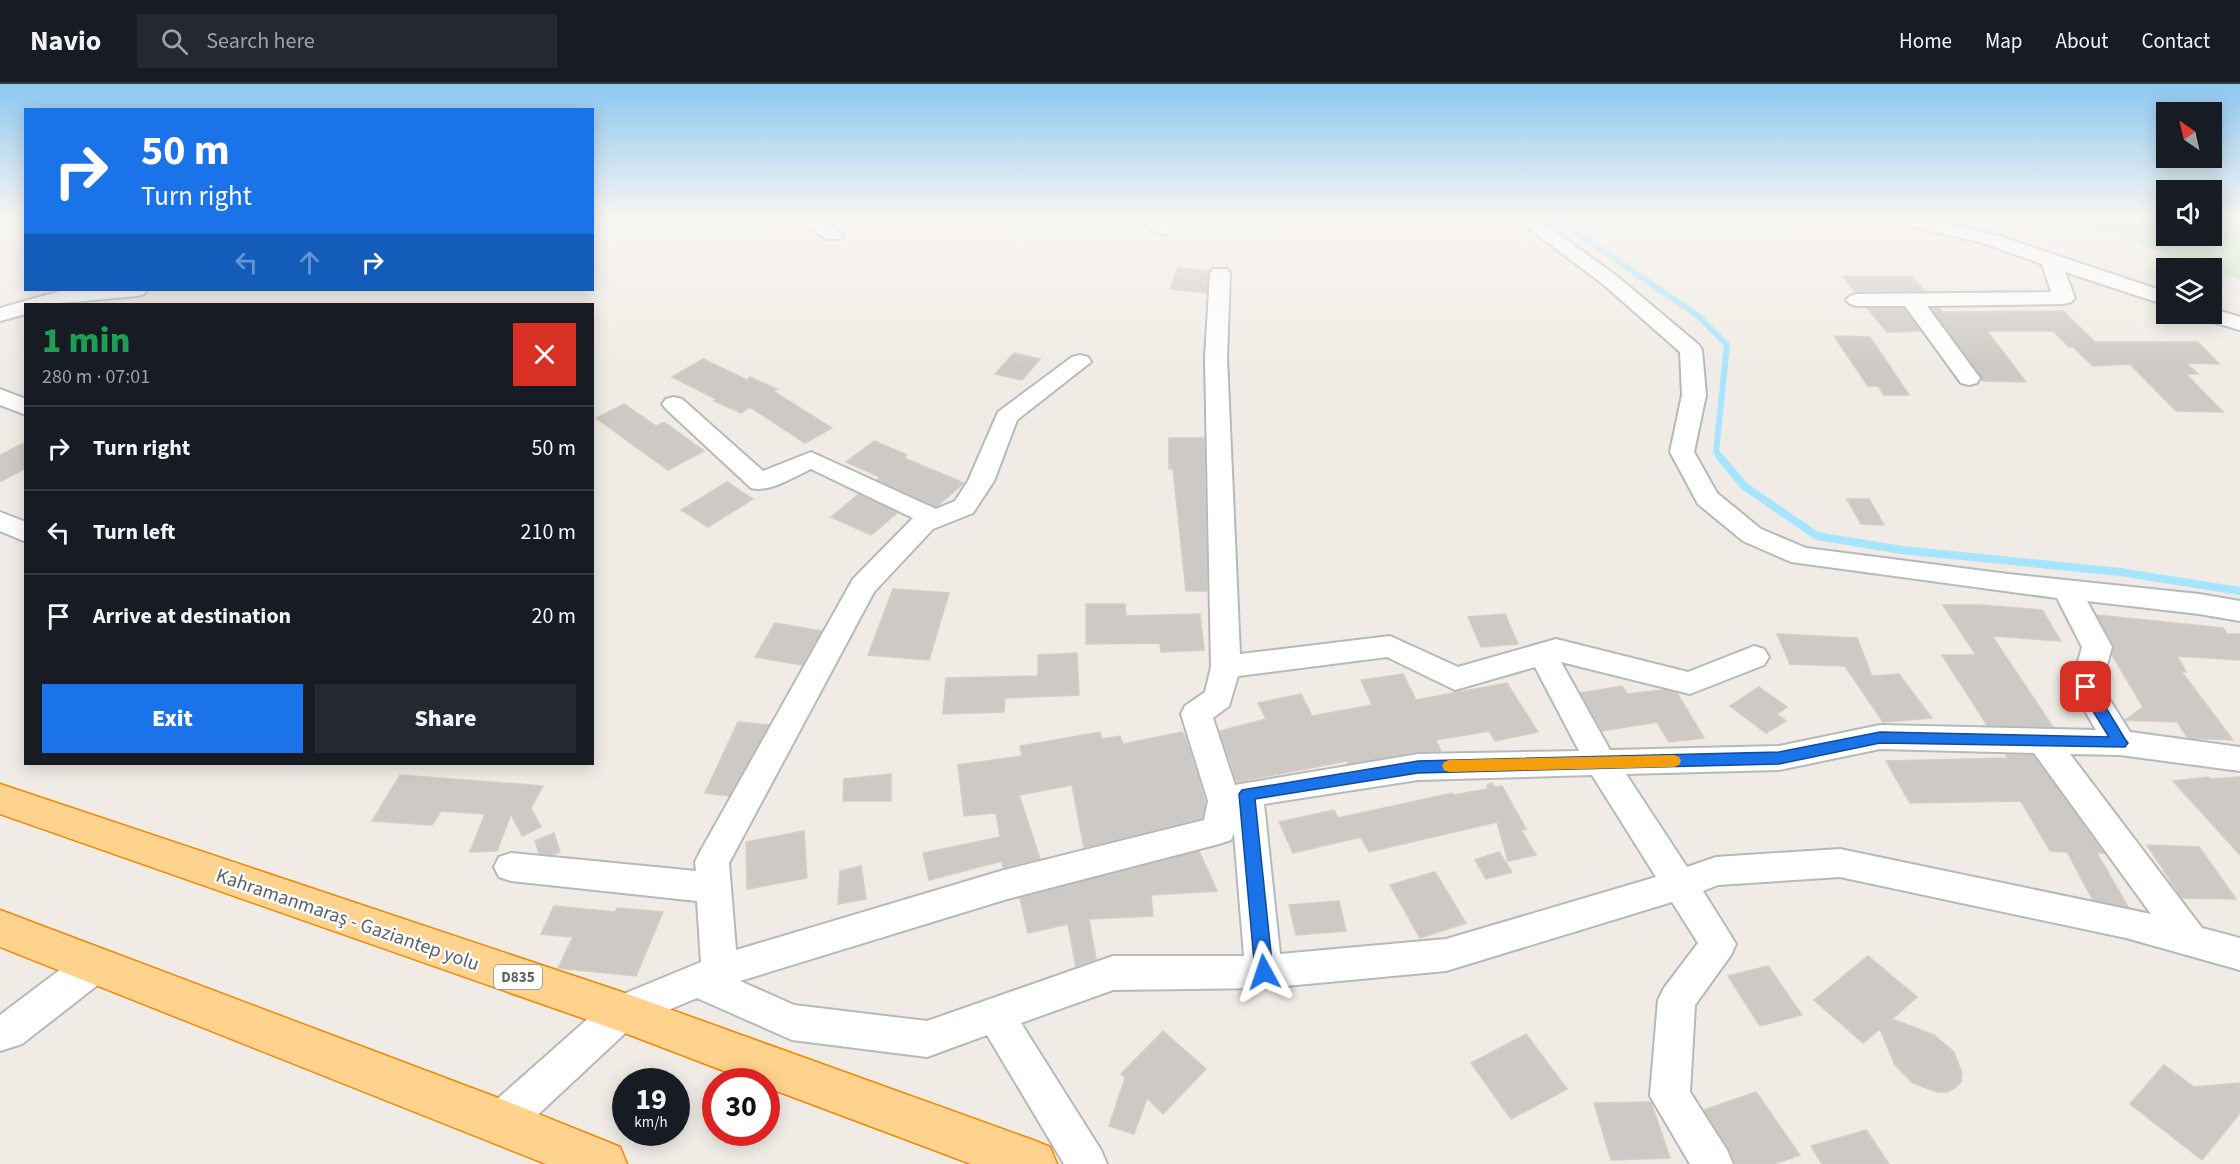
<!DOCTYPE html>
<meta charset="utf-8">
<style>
body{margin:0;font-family:"Source Sans 3",sans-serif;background:#242831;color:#f1f3f6;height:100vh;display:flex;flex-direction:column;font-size:22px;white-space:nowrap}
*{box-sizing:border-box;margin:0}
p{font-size:20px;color:#9ea1a6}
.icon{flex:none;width:33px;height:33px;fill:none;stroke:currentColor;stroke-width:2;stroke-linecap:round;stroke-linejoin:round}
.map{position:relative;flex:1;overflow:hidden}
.drawer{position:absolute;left:24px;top:219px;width:570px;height:462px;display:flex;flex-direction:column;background:#171b24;border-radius:0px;box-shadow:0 3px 15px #0003}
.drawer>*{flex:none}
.banner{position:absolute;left:24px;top:24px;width:570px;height:183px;border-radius:0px;box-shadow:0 3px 15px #0003;background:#1a73e8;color:#fff;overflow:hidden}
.needle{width:39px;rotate:326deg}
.fabs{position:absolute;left:2156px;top:18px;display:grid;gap:12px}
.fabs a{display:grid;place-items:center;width:66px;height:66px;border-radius:0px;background:#171b24;box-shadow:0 3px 15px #0003;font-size:30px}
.speed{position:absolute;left:612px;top:984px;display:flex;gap:12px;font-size:30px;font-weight:700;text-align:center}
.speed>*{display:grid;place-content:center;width:78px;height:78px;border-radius:50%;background:#171b24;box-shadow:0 3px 15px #0003;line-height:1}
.speed small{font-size:15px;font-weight:400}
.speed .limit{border:9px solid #d22;background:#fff;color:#111}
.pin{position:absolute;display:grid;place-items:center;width:51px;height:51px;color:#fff;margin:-26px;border-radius:12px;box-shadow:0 3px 9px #0006}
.me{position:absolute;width:66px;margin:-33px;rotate:355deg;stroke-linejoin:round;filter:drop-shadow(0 0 4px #0008)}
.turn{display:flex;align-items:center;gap:21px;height:126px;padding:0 18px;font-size:27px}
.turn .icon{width:78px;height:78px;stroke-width:2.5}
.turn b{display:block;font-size:42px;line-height:51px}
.lanes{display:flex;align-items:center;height:57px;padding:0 18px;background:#0003;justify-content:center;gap:30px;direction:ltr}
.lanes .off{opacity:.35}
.round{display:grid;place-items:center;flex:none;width:63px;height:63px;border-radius:0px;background:#242831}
.headline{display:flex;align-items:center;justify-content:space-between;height:102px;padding:0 18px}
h1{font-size:36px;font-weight:800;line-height:45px;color:#1e9e55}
.action{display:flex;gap:12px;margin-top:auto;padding:12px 18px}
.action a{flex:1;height:69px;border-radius:0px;background:#1a73e8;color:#fff;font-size:24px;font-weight:800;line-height:69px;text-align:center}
.action a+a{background:#242831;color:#f1f3f6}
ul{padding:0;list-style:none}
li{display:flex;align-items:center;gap:18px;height:84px;padding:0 18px;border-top:2px solid #363941}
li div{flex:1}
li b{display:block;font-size:22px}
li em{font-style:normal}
header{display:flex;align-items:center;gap:36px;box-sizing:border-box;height:84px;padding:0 30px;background:#171b24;border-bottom:2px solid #363941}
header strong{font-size:28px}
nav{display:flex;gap:33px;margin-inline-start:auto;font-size:21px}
.search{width:420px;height:54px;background:#242831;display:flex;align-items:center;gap:15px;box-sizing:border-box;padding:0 21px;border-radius:0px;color:#9ea1a6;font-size:22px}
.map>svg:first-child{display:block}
.green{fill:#c5e9bf}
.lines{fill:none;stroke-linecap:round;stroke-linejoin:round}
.stream-far1{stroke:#a6e4ff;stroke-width:6}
.stream{stroke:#a6e4ff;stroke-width:8}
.building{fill:#cdc9c4;stroke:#d5cdc2;stroke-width:1.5}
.street-casing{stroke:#b5b9bc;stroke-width:4}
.highway-casing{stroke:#f58600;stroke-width:3}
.street{fill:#fff;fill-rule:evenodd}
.highway{fill:#ffd28d;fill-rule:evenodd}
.route{fill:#1a73e8;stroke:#114b97;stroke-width:1.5}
.slow{fill:#f59e0b}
.labels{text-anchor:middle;stroke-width:4.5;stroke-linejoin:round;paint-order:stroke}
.shield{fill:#fff;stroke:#8d9194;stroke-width:1.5}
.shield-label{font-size:15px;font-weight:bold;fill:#5c6266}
.near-street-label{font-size:20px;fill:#5c6266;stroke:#fff}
</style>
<header>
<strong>Navio</strong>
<div class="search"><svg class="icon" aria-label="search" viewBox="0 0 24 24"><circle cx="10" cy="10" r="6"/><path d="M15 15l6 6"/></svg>Search here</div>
<nav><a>Home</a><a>Map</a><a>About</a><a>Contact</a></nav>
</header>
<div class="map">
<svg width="2240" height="1080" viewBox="0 0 2240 1080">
<rect width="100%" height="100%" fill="#f0ece5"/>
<polygon class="green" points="2065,134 2166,134 2166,152 2211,152 2211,134 2240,134 2240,196"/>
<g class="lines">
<polyline class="stream-far1" points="1555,134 1697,231 1727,261 1716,368 1722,375"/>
<polyline class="stream" points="1720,373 1744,402 1817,452 1902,466 2120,488 2240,507"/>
</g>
<g class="building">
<polygon points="1178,184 1209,187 1207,209 1170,205"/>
<polygon points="1843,192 1912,193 1925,207 1855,208"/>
<polygon points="1867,224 1904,224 1920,247 1887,248"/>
<polygon points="1931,224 1939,224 1943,228 2063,227 2095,258 2198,258 2219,280 2186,279 2198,290 2186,290 2223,328 2176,327 2130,280 2093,282 2073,263 2069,263 2053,247 1987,247 2026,298 1983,297"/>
<polygon points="1834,252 1870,253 1909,311 1884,311 1878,302 1868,302"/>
<polygon points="1014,269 1040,275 1022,296 995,290"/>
<polygon points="703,275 747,296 750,293 777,305 773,307 832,344 805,359 750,323 741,329 714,317 716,315 672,293"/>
<polygon points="624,320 656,342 664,338 704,367 668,386 596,334"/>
<polygon points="1169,354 1204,354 1207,507 1186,507 1173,385 1169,385"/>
<polygon points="874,357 907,371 904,374 964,399 936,423 877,396 880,393 846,378"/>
<polygon points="26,358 26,384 0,398 0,371"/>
<polygon points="727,398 753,415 708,443 681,426"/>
<polygon points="859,410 897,429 871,451 831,433"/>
<polygon points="1847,415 1869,415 1884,441 1861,440"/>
<polygon points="893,505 949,509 929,576 868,571"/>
<polygon points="1086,520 1125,520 1126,532 1200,530 1204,566 1161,568 1160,559 1086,560"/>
<polygon points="1943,521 1980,521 2042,526 2061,557 1992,552 2053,643 1987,641 1942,571 1976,571"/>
<polygon points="1505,530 1518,560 1481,563 1468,533"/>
<polygon points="2097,531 2223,544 2227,550 2240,550 2240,576 2177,572 2186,588 2181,587 2233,656 2188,654 2177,638 2125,636 2143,623 2112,571 2114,562"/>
<polygon points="775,539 822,547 802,581 755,573"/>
<polygon points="1777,550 1857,554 1872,592 1899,590 1932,634 1883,638 1845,582 1790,580"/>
<polygon points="1077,569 1079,611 1005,614 1004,628 943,630 946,594 1038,592 1038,571"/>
<polygon points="1403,590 1416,616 1507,599 1538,648 1495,657 1489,647 1436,656 1441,667 1418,668 1348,680 1347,677 1237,698 1220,647 1266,635 1258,619 1301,610 1312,632 1372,621 1361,596"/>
<polygon points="1622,602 1627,610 1663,606 1677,609 1704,654 1669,658 1657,638 1602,647 1581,609"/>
<polygon points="1759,603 1787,623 1777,630 1786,637 1766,649 1730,622"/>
<polygon points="738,638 769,641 729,712 705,709"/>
<polygon points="1100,648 1102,655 1120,652 1123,660 1182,648 1186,655 1203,710 1205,719 1202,734 1084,764 1072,701 1019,711 1040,775 1003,783 1002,777 929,796 923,769 1000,753 996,729 964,732 958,681 1022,672 1020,662"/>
<polygon points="2006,671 2033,671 2104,769 2097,769 2128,823 2093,816 2067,768 2050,767 2021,717 1910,719 1886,677 2008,674"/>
<polygon points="891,690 891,717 843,717 844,695"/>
<polygon points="400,691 543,702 531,724 541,743 522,752 511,730 497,767 470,768 485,730 441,727 432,741 372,737"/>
<polygon points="2208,693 2210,695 2240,693 2240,771 2173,697"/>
<polygon points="1492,699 1495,703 1502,702 1526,745 1521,746 1536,771 1508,777 1497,738 1369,768 1361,753 1293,769 1279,738 1334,726 1338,734 1452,709 1453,711 1488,705 1487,701"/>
<polygon points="804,747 807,794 747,805 746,758"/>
<polygon points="554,749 560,768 552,771 539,769 535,757"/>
<polygon points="2147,761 2199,763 2236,815 2182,814"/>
<polygon points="1199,767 1217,807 1151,811 1153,832 1089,835 1096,875 1076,883 1068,840 1028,849 1020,814"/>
<polygon points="1499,768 1512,788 1486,795 1475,776"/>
<polygon points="861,782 866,815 838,820 840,787"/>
<polygon points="1435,788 1466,839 1420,854 1390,801"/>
<polygon points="1339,817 1346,847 1296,851 1289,821"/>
<polygon points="554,822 615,828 617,824 663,828 636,892 558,884 573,853 541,850"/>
<polygon points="1868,872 1917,913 1892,935 1934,951 1954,968 1962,989 1961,998 1955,1004 1947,1008 1937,1008 1913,999 1895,981 1880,945 1863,959 1814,916"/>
<polygon points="1768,882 1802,931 1760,942 1728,892"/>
<polygon points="1163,947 1206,985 1163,1030 1147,1014 1134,1050 1109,1042 1125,994 1121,990"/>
<polygon points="1526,950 1567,1005 1511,1035 1471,979"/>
<polygon points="2164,981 2194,1003 2240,999 2240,1029 2202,1076 2130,1020"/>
<polygon points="1756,1008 1800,1071 1774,1080 1735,1080 1729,1065 1704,1026"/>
<polygon points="1651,1018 1670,1074 1611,1076 1594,1019"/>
<polygon points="1866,1046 1889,1080 1822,1080 1811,1062"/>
</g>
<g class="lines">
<defs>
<g id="street">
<polygon points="795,134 818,134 843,151 840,155 826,155"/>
<path d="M 1141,134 L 1162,134 L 1173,145 L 1170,149 C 1157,152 1149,144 1141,134 Z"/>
<path d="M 1515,134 L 1537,134 L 1618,193 L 1699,261 L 1702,266 L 1706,311 L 1694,368 L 1717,409 L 1761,445 L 1806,464 L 2008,490 L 2199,510 L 2240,517 L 2240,537 L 2199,530 L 2087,517 L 2112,563 L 2101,602 L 2130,648 L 2240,663 L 2240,687 L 2120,671 L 2070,670 L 2202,844 L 2240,854 L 2240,886 L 2126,854 L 1840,793 L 1718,801 L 1703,807 L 1736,860 L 1731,871 L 1695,921 L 1690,1008 L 1727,1066 L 1733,1080 L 1690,1080 L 1650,1012 L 1658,916 L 1664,904 L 1698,859 L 1672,818 L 1446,887 L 1264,904 L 1113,906 L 1021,939 L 1101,1066 L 1107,1080 L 1064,1080 L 987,951 L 927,973 L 792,956 L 697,914 L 635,940 L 515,1052 L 501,1058 L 487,1052 L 481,1038 L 487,1024 L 609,916 L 701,878 L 697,817 L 511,797 L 499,793 L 494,783 L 499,773 L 511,769 L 696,787 L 695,778 L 700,768 L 853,495 L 913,434 L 811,385 C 793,393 770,409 751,404 L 666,325 L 662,320 L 666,315 L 674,313 L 682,315 L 763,387 L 811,368 L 936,425 L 955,417 L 968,397 L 998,328 L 1072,273 L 1080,271 L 1088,273 L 1091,278 L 1017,336 L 994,397 L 973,429 L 933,445 L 874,508 L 729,779 L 736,866 L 1004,786 L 1204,736 L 1208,717 L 1181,630 L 1185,622 L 1205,608 L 1211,583 L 1205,274 L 1210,189 L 1213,185 L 1227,185 L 1230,189 L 1227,274 L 1240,570 L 1390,552 L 1458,583 L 1556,555 L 1688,588 L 1754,562 L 1764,565 L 1769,573 L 1764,581 L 1690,610 L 1561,578 L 1610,666 L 1779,662 L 1880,641 L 2096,646 L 2071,603 L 2082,563 L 2057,514 L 1791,478 L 1743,457 L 1698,420 L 1670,368 L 1682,311 L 1680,268 L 1604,201 ZM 1387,573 L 1455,606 L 1535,583 L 1579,667 L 1418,670 L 1235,701 L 1213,634 L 1229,622 L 1238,592 ZM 1880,665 L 2034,669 L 2151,830 L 1840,765 L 1716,773 L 1687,783 L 1626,690 L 1779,686 ZM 1592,691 L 1656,793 L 1446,855 L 1280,870 L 1264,720 L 1418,696 ZM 1234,749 L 1244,872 L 1113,872 L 927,937 L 794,921 L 740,897 L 1004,816 L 1219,760 L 1231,756 Z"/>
<polygon points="1889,134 1924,134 1996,151 2166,208 2166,221 2065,188 2075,214 2071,218 2064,220 1927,222 1980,294 1977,299 1969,301 1961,299 1905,222 1857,222 1850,220 1846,216 1850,212 1857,210 2051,208 2042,180 1983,159 1892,138"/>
<path d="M 64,206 L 147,206 L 144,210 L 137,212 C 100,215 63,220 26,220 L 26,230 L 0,237 L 0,224 Z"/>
<polygon points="2211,224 2240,233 2240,246 2202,235 2200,230 2211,230"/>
<polygon points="0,305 26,315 26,331 0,321"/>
<polygon points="0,428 26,438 26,458 0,447"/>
<polygon points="95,865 108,869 113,881 108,893 22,960 0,967 0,931 82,869"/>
</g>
<g id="highway">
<polygon points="0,700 622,908 1033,1056 1050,1063 1057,1080 971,1080 766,1003 766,998 753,998 622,948 0,730"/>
<polygon points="0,826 501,1015 603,1056 620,1063 627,1080 546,1080 0,863"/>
</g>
</defs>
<use href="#street" class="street-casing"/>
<use href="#highway" class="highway-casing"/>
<use href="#street" class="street"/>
<use href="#highway" class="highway"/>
</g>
<linearGradient id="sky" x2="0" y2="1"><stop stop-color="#8dc7f1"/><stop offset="0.47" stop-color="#f8f6f3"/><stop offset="1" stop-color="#f8f6f3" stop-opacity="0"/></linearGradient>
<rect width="2240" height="285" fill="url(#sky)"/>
<polygon class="route" points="2086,598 2091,599 2125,655 2128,659 2125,663 1880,659 1779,680 1418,689 1255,715 1273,888 1270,893 1264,896 1258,893 1255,888 1239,710 1242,706 1418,677 1779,668 1880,648 2109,653 2078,603"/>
<polygon class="slow" points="1674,671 1679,673 1681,677 1679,681 1674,683 1449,688 1444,686 1442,682 1444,678 1449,676"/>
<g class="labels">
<rect class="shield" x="494" y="881" width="48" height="24" rx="4.5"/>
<g class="shield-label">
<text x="518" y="898">D835</text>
</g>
<g class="near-street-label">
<text transform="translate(348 835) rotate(19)" y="7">Kahramanmaraş - Gaziantep yolu</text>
</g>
</g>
</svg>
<div class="fabs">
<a><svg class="needle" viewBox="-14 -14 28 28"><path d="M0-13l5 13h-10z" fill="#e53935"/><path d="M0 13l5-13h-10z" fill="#9ea1a6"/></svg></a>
<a><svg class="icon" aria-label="sound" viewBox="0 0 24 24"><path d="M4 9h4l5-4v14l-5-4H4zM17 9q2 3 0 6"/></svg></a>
<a><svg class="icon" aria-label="layers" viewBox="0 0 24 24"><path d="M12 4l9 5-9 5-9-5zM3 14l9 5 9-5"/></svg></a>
</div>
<div class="speed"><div>19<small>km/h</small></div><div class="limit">30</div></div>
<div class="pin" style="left:2086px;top:603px;background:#d93025"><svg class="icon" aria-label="arrive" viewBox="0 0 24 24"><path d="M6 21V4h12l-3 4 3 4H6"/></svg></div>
<svg class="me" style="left:1264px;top:888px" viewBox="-20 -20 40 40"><path d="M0-17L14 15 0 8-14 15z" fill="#1a73e8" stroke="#fff" stroke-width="4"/></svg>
<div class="banner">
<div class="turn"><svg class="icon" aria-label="right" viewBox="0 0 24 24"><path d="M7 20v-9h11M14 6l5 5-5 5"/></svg><div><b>50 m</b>Turn right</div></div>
<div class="lanes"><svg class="icon off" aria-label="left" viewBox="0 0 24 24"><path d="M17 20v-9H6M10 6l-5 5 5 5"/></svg><svg class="icon off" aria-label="ahead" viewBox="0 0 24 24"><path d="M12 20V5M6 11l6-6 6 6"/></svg><svg class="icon" aria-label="right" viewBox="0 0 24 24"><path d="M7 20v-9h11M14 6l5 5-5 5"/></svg></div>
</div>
<section class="drawer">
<div class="headline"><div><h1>1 min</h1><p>280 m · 07:01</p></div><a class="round" style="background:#d93025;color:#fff"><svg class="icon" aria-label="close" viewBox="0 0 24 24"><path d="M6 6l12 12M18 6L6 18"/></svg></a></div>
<ul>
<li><svg class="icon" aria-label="right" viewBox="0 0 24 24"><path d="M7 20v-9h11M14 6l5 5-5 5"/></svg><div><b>Turn right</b></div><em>50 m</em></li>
<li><svg class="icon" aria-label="left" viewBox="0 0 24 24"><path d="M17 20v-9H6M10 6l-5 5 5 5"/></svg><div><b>Turn left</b></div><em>210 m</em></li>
<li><svg class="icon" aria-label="arrive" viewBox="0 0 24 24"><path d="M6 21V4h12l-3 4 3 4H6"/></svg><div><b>Arrive at destination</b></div><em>20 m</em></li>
</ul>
<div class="action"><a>Exit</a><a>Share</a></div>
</section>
</div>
